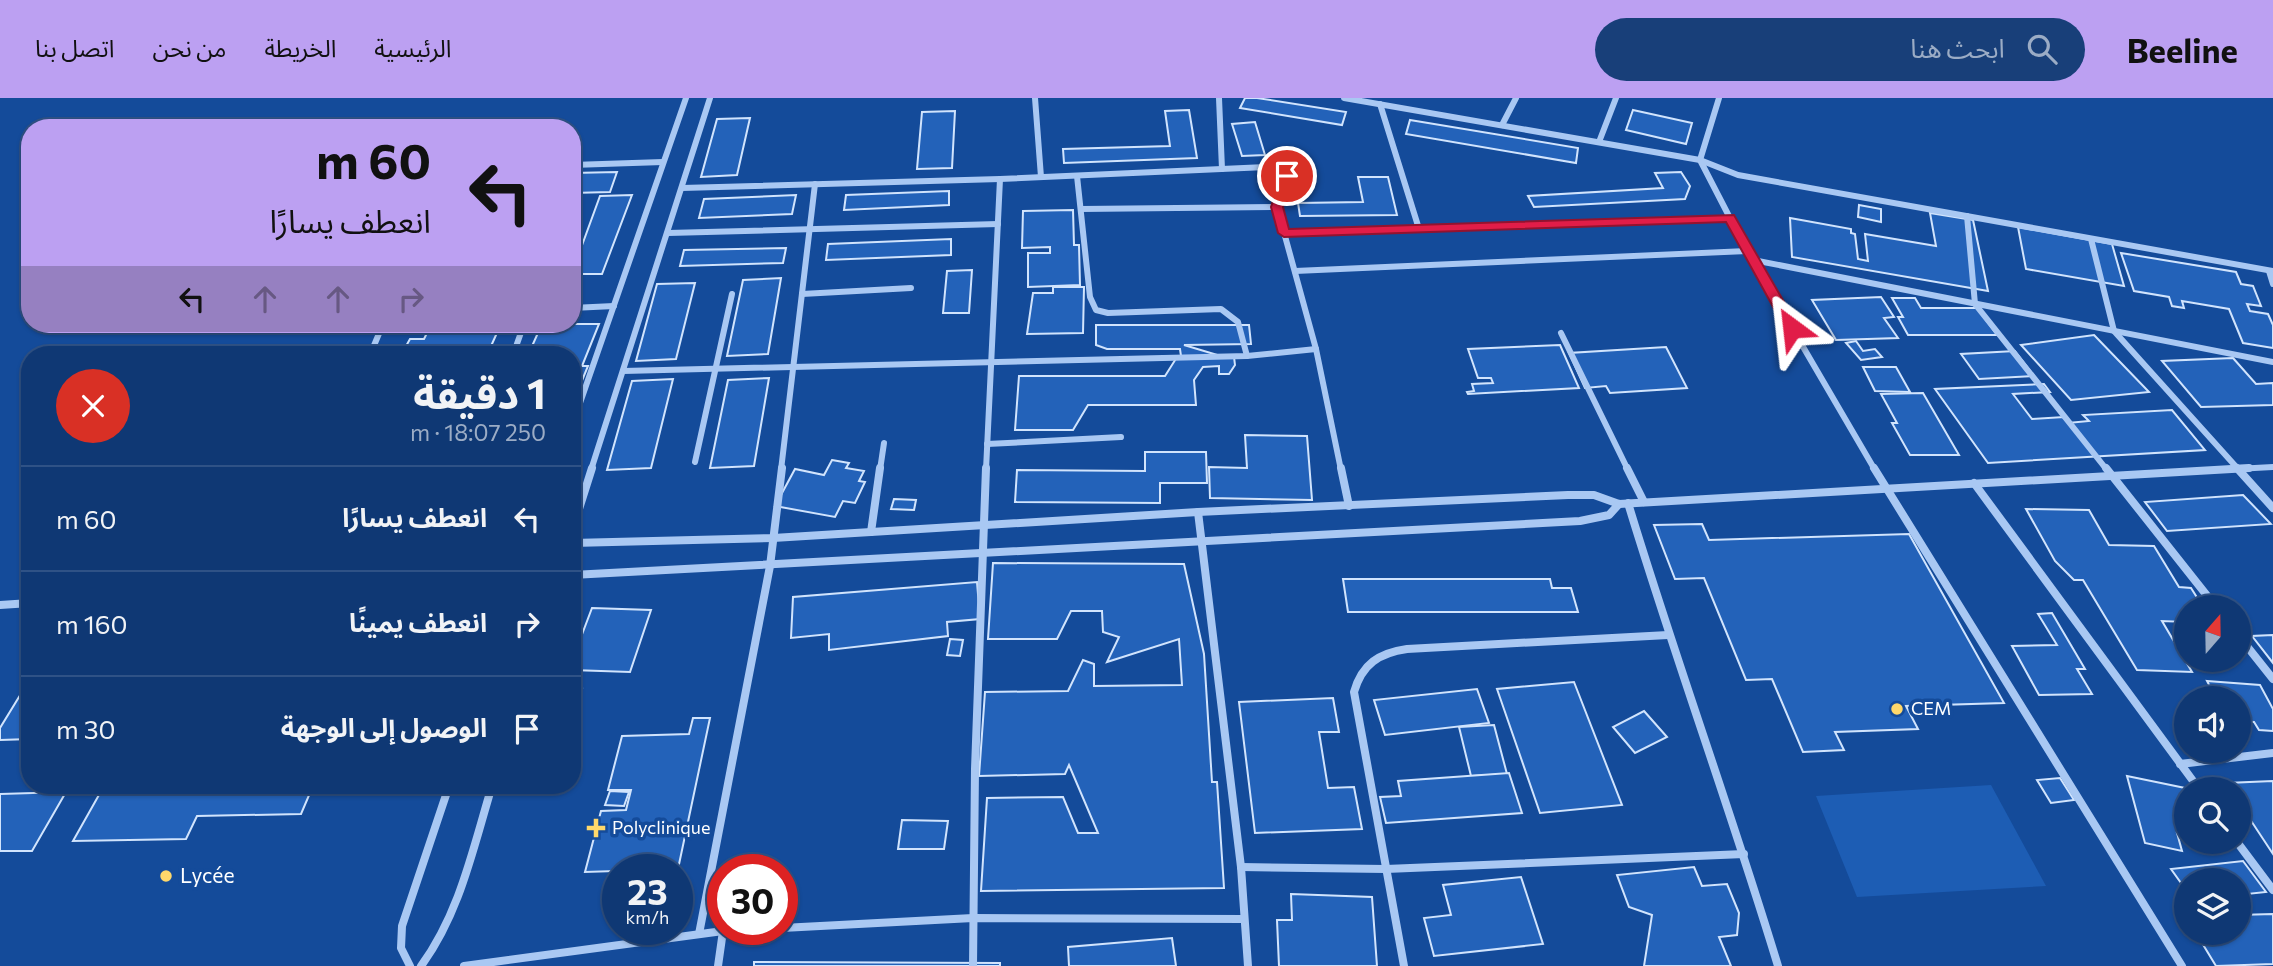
<!DOCTYPE html>
<html lang="ar">
<meta charset="utf-8">
<style>
body{margin:0;font-family:Commissioner,"Noto Sans Arabic",sans-serif;background:#183f79;color:#f1f3f6;direction:rtl;height:100vh;display:flex;flex-direction:column;font-size:26px;white-space:nowrap}
*{box-sizing:border-box;margin:0}
p{font-size:23px;color:#9bacc5}
.icon{flex:none;width:38px;height:38px;fill:none;stroke:currentColor;stroke-width:2;stroke-linecap:round;stroke-linejoin:round}
.map{position:relative;flex:1;overflow:hidden;direction:ltr}
.details{position:absolute;left:21px;top:248px;width:560px;height:448px;display:flex;flex-direction:column;background:#0f3874;border-radius:28px;box-shadow:0 2px 5px #0004,0 0 0 2px #2f5286;direction:rtl}
.details>*{flex:none}
.hud{position:absolute;left:21px;top:21px;width:560px;height:214px;border-radius:28px;box-shadow:0 2px 5px #0004,0 0 0 2px #2f5286;direction:rtl;background:#bca0f2;color:#111;overflow:hidden}
.needle{width:46px;rotate:20deg}
.fabs{position:absolute;left:2174px;top:497px;display:grid;gap:14px}
.fabs a{display:grid;place-items:center;width:77px;height:77px;border-radius:50%;background:#0f3874;box-shadow:0 2px 5px #0004,0 0 0 2px #2f5286;font-size:35px}
.speed{position:absolute;left:602px;top:756px;display:flex;gap:14px;font-size:35px;font-weight:700;text-align:center}
.speed>*{display:grid;place-content:center;width:91px;height:91px;border-radius:50%;background:#0f3874;box-shadow:0 2px 5px #0004,0 0 0 2px #2f5286;line-height:1}
.speed small{font-size:18px;font-weight:400}
.speed .limit{border:10px solid #d22;background:#fff;color:#111}
.pin{position:absolute;display:grid;place-items:center;width:60px;height:60px;color:#fff;margin:-30px;border:4px solid #fff;border-radius:50%;box-shadow:0 2px 7px #0007}
.me{position:absolute;width:77px;margin:-38px;rotate:330deg;stroke-linejoin:round;filter:drop-shadow(0 0 5px #0008)}
.turn{display:flex;align-items:center;gap:24px;height:147px;padding:0 35px;font-size:32px}
.turn .icon{width:91px;height:91px;stroke-width:2.5}
.turn b{display:block;font-size:49px;line-height:60px}
.lanes{display:flex;align-items:center;height:66px;padding:0 35px;background:#0003;justify-content:center;gap:35px;direction:ltr}
.lanes .off{opacity:.35}
.round{display:grid;place-items:center;flex:none;width:74px;height:74px;border-radius:37px;background:#183f79}
.summary{display:flex;align-items:center;justify-content:space-between;height:119px;padding:0 35px}
h1{font-size:42px;font-weight:700;line-height:52px}
ul{padding:0;list-style:none}
li{display:flex;align-items:center;gap:21px;height:105px;padding:0 35px;border-top:2px solid #2f5286}
li div{flex:1}
li b{display:block;font-size:26px}
li em{font-style:normal}
header{display:flex;align-items:center;gap:42px;box-sizing:border-box;height:98px;padding:0 35px;background:#bca0f2;color:#111}
header strong{font-size:33px}
nav{display:flex;gap:38px;margin-inline-start:auto;font-size:24px}
.search{width:490px;height:63px;background:#183f79;display:flex;align-items:center;gap:18px;box-sizing:border-box;padding:0 24px;border-radius:38px;color:#9bacc5;font-size:26px}
.map>svg:first-child{display:block}
.green{fill:#1d5db4}
.building{fill:#2362b9;stroke:#d1e4fd;stroke-width:2}
.lines{fill:none;stroke-linecap:round;stroke-linejoin:round}
.street-far1{stroke:#a9c8f3;stroke-width:6}
.street{stroke:#a9c8f3;stroke-width:8}
.route{fill:#e11d48;stroke:#92132f;stroke-width:2}
.poi-dot{fill:#ffd86b;stroke:#144b9a;stroke-width:2.5}
.labels{text-anchor:middle;stroke-width:7;stroke-linejoin:round;paint-order:stroke}
.poi-label{font-size:18px;fill:#fff;stroke:#144b9a;text-anchor:start}
.near-poi-label{font-size:21px;fill:#fff;stroke:#144b9a;text-anchor:start}
</style>
<header>
<strong>Beeline</strong>
<div class="search"><svg class="icon" aria-label="search" viewBox="0 0 24 24"><circle cx="10" cy="10" r="6"/><path d="M15 15l6 6"/></svg>ابحث هنا</div>
<nav><a>الرئيسية</a><a>الخريطة</a><a>من نحن</a><a>اتصل بنا</a></nav>
</header>
<div class="map">
<svg width="2273" height="868" viewBox="0 0 2273 868">
<rect width="100%" height="100%" fill="#144b9a"/>
<polygon class="green" points="1991,687 2046,788 1857,799 1816,698"/>
<g class="building">
<polygon points="1245,0 1257,0 1346,14 1342,27 1240,10"/>
<polygon points="1189,12 1197,60 1064,65 1063,51 1170,48 1165,13"/>
<polygon points="1633,12 1692,25 1686,46 1626,32"/>
<polygon points="955,13 952,70 917,71 922,14"/>
<polygon points="750,20 737,77 701,79 717,21"/>
<polygon points="1410,22 1578,50 1576,65 1406,36"/>
<polygon points="1255,24 1265,57 1242,58 1232,26"/>
<polygon points="617,74 610,94 572,95 572,75"/>
<polygon points="1681,74 1690,88 1685,101 1534,109 1528,98 1663,90 1655,75"/>
<polygon points="1358,79 1388,79 1397,117 1300,118 1298,105 1363,104"/>
<polygon points="949,93 949,107 844,112 846,97"/>
<polygon points="632,97 602,176 572,176 572,150 581,150 600,98"/>
<polygon points="796,97 792,116 699,120 704,101"/>
<polygon points="1859,107 1881,111 1881,124 1858,119"/>
<polygon points="1073,112 1074,147 1079,147 1080,187 1028,189 1028,155 1050,155 1050,149 1022,150 1023,113"/>
<polygon points="1930,115 1973,122 1988,193 1792,159 1790,120 1851,131 1851,135 1855,136 1858,161 1868,163 1865,136 1936,148"/>
<polygon points="2018,129 2112,146 2124,188 2026,171"/>
<polygon points="951,141 951,157 826,162 828,146"/>
<polygon points="786,150 783,165 680,168 684,152"/>
<polygon points="2121,155 2236,174 2241,186 2253,188 2261,208 2247,206 2250,213 2268,216 2273,227 2273,250 2243,245 2229,211 2182,203 2184,210 2172,208 2169,199 2134,193"/>
<polygon points="972,172 969,215 943,215 947,173"/>
<polygon points="781,180 768,256 727,258 743,182"/>
<polygon points="695,185 676,261 636,263 657,186"/>
<polygon points="1053,189 1084,189 1083,235 1027,236 1033,195 1053,195"/>
<polygon points="1881,199 1894,219 1884,220 1898,240 1836,242 1812,202"/>
<polygon points="1892,200 1915,200 1921,210 1977,210 1997,237 1908,237 1898,219 1903,219"/>
<polygon points="501,226 487,257 401,257 410,241 424,241 431,227"/>
<polygon points="542,226 599,226 582,268 588,268 572,307 572,257 528,257"/>
<polygon points="1096,227 1249,227 1251,246 1184,247 1224,259 1234,259 1235,267 1229,276 1219,276 1219,268 1203,269 1194,282 1196,307 1088,307 1073,332 1015,332 1019,278 1165,278 1177,259 1181,258 1180,251 1107,251 1096,247"/>
<polygon points="2094,237 2149,294 2071,302 2021,247"/>
<polygon points="1856,243 1863,253 1875,251 1882,259 1861,262 1846,245"/>
<polygon points="1560,247 1579,290 1468,296 1467,294 1474,293 1472,286 1493,285 1491,280 1478,280 1468,251"/>
<polygon points="1666,249 1687,290 1610,295 1606,288 1585,290 1569,255"/>
<polygon points="2015,253 2034,278 1979,281 1961,256"/>
<polygon points="2233,260 2256,286 2273,285 2273,307 2201,309 2162,263"/>
<polygon points="1863,269 1896,269 1910,294 1875,293"/>
<polygon points="769,280 754,368 710,370 728,282"/>
<polygon points="673,281 651,370 607,372 632,283"/>
<polygon points="2044,286 2050,294 2013,296 2032,321 2064,319 2068,325 2089,323 2083,317 2172,312 2205,352 1988,365 1935,291"/>
<polygon points="1923,295 1959,357 1910,357 1892,325 1897,325 1881,296"/>
<polygon points="1245,337 1307,338 1312,402 1210,400 1209,369 1247,370"/>
<polygon points="1145,354 1206,354 1207,385 1160,385 1160,405 1015,404 1017,372 1145,373"/>
<polygon points="832,362 849,365 846,370 864,373 859,383 865,384 855,405 843,403 835,419 775,408 795,371 824,377"/>
<polygon points="2243,397 2271,426 2167,433 2145,404"/>
<polygon points="894,401 916,402 914,412 891,411"/>
<polygon points="2026,411 2089,412 2109,447 2154,448 2179,489 2191,490 2203,509 2186,509 2186,524 2162,523 2192,574 2137,572 2083,482 2074,482 2055,463"/>
<polygon points="1702,426 1709,442 1909,436 2004,605 1906,608 1918,631 1835,634 1844,652 1803,654 1772,581 1746,582 1704,480 1675,481 1654,427"/>
<polygon points="993,465 1184,466 1204,556 1212,684 1217,684 1224,790 981,793 987,700 1063,699 1078,735 1098,735 1069,667 1065,676 979,678 985,594 1068,593 1083,562 1094,566 1094,588 1182,587 1179,541 1107,564 1119,539 1103,534 1102,513 1071,513 1057,541 988,541"/>
<polygon points="1343,481 1550,481 1552,490 1571,490 1578,514 1348,514"/>
<polygon points="977,484 980,521 947,524 948,538 829,552 829,536 791,540 793,499"/>
<polygon points="592,510 651,512 630,574 572,572 572,563"/>
<polygon points="2052,515 2085,571 2077,571 2092,596 2039,597 2012,548 2057,547 2038,516"/>
<polygon points="2273,537 2273,565 2252,538"/>
<polygon points="950,541 963,542 960,558 947,557"/>
<polygon points="30,581 30,641 0,642 0,630"/>
<polygon points="2207,583 2260,587 2273,611 2273,633 2259,632 2254,624 2238,623 2238,600 2216,600"/>
<polygon points="1574,584 1622,707 1540,715 1497,591"/>
<polygon points="582,591 579,607 572,607 572,592"/>
<polygon points="1477,591 1489,625 1385,637 1374,602"/>
<polygon points="1333,600 1339,634 1319,634 1328,690 1354,689 1362,731 1255,735 1239,604"/>
<polygon points="1644,613 1667,639 1635,655 1613,629"/>
<polygon points="693,620 710,620 678,771 585,774 601,713 626,712 631,692 608,692 622,638 689,636"/>
<polygon points="1494,627 1507,676 1471,678 1459,629"/>
<polygon points="1509,675 1522,715 1386,725 1380,699 1401,698 1398,683"/>
<polygon points="2127,678 2190,691 2186,691 2186,699 2182,698 2186,711 2186,736 2177,735 2182,753 2145,745"/>
<polygon points="2060,680 2074,702 2051,705 2037,682"/>
<polygon points="2273,683 2273,756 2238,703 2238,691 2231,691 2227,685"/>
<polygon points="104,688 313,688 301,716 197,718 186,741 73,743"/>
<polygon points="610,693 629,694 624,708 605,707"/>
<polygon points="66,694 32,753 0,753 0,696"/>
<polygon points="902,722 948,723 944,751 898,751"/>
<polygon points="2243,763 2266,794 2238,797 2238,782 2186,782 2186,792 2171,771"/>
<polygon points="1694,769 1702,788 1727,786 1739,815 1737,837 1719,839 1731,868 1644,868 1652,817 1629,809 1617,777"/>
<polygon points="1521,779 1543,846 1434,858 1424,820 1451,817 1443,787"/>
<polygon points="1291,796 1372,799 1377,868 1279,868 1277,822 1292,822"/>
<polygon points="2273,816 2273,866 2216,868 2196,835 2238,835 2238,817"/>
<polygon points="1172,840 1176,868 1069,868 1068,849"/>
<polygon points="754,864 1000,865 1000,868 754,868"/>
</g>
<g class="lines">
<g class="street-far1">
<polyline points="1035,0 1041,79"/>
<polyline points="1219,0 1222,71"/>
<polyline points="1344,0 1700,62 1738,77 2273,173"/>
<polyline points="1719,0 1700,62 1747,153 1875,372"/>
<polyline points="1380,6 1419,131"/>
<polyline points="1502,27 1516,0"/>
<polyline points="1599,44 1616,0"/>
<polyline points="572,67 663,64"/>
<polyline points="1077,78 1090,199 1096,212 1108,215 1221,211 1238,224 1247,258"/>
<polyline points="682,90 1000,81 1266,69 1278,71 1287,78 1277,109 1316,251 1341,372"/>
<polyline points="572,101 574,97"/>
<polyline points="1081,111 1277,109"/>
<polyline points="1967,118 1975,206 2107,372"/>
<polyline points="668,135 998,126"/>
<polyline points="1284,135 1730,120"/>
<polyline points="2091,141 2114,233 2239,372"/>
<polyline points="1753,162 2273,264"/>
<polyline points="1295,173 1747,153"/>
<polyline points="2269,173 2273,186"/>
<polyline points="802,196 911,190"/>
<polyline points="572,210 614,208"/>
<polyline points="1561,235 1628,372"/>
<polyline points="370,257 383,226"/>
<polyline points="513,257 524,226"/>
<polyline points="623,273 1247,258 1316,251"/>
<polyline points="572,328 686,0"/>
<polyline points="987,346 1121,339"/>
<polyline points="695,364 732,196"/>
<polyline points="591,372 710,0"/>
<polyline points="781,372 815,86"/>
<polyline points="880,372 884,345"/>
<polyline points="986,372 1000,81"/>
<polyline points="2217,372 2273,369"/>
</g>
<g class="street">
<polyline points="1341,370 1349,408"/>
<polyline points="1627,370 1644,404"/>
<polyline points="1874,370 2182,868"/>
<polyline points="2106,370 2216,509"/>
<polyline points="2237,370 2273,410"/>
<polyline points="1974,385 2199,691"/>
<path d="M 1628,405 C 1675,560 1731,713 1778,868"/>
<polyline points="1198,414 1241,769 1248,868"/>
<polyline points="572,433 592,370"/>
<polyline points="871,434 880,370"/>
<polyline points="572,445 773,440 1198,414 1568,397 1594,397 1619,406 2249,370"/>
<polyline points="572,477 1580,423 1609,417 1619,406"/>
<polyline points="0,507 30,505"/>
<polyline points="2238,537 2273,581"/>
<polyline points="2180,666 2273,655"/>
<polyline points="2237,744 2273,792"/>
<polyline points="1241,769 1386,771 1744,756"/>
<polyline points="782,830 973,820 1243,821"/>
<polyline points="699,836 770,468 782,370"/>
<polyline points="410,868 401,850 402,828 449,688"/>
<path d="M 421,868 C 460,815 473,750 492,688"/>
<polyline points="464,868 723,833 759,831"/>
<polyline points="718,868 723,833"/>
<polyline points="973,868 975,671 986,370"/>
<path d="M 1404,868 L 1354,594 C 1362,566 1379,555 1407,551 L 1668,537"/>
</g>
</g>
<polygon class="route" points="1287,75 1293,78 1283,109 1289,131 1734,117 1799,230 1792,235 1787,234 1726,124 1284,139 1278,135 1271,109 1281,78"/>
<g class="poi-dot">
<circle cx="1897" cy="611" r="7"/>
<path d="M592.5 719.5h7v7h7v7h-7v7h-7v-7h-7v-7h7z"/>
<circle cx="166" cy="778" r="7"/>
</g>
<g class="labels">
<g class="poi-label">
<text x="1911" y="617">CEM</text>
<text x="612" y="736">Polyclinique</text>
</g>
<g class="near-poi-label">
<text x="180" y="785">Lycée</text>
</g>
</g>
</svg>
<div class="fabs">
<a><svg class="needle" viewBox="-14 -14 28 28"><path d="M0-13l5 13h-10z" fill="#e53935"/><path d="M0 13l5-13h-10z" fill="#9bacc5"/></svg></a>
<a><svg class="icon" aria-label="sound" viewBox="0 0 24 24"><path d="M4 9h4l5-4v14l-5-4H4zM17 9q2 3 0 6"/></svg></a>
<a><svg class="icon" aria-label="search" viewBox="0 0 24 24"><circle cx="10" cy="10" r="6"/><path d="M15 15l6 6"/></svg></a>
<a><svg class="icon" aria-label="layers" viewBox="0 0 24 24"><path d="M12 4l9 5-9 5-9-5zM3 14l9 5 9-5"/></svg></a>
</div>
<div class="speed"><div>23<small>km/h</small></div><div class="limit">30</div></div>
<div class="pin" style="left:1287px;top:78px;background:#d93025"><svg class="icon" aria-label="arrive" viewBox="0 0 24 24"><path d="M6 21V4h12l-3 4 3 4H6"/></svg></div>
<svg class="me" style="left:1792px;top:230px" viewBox="-20 -20 40 40"><path d="M0-17L14 15 0 8-14 15z" fill="#e11d48" stroke="#fff" stroke-width="4"/></svg>
<div class="hud">
<div class="turn"><svg class="icon" aria-label="left" viewBox="0 0 24 24"><path d="M17 20v-9H6M10 6l-5 5 5 5"/></svg><div><b>60 m</b>انعطف يسارًا</div></div>
<div class="lanes"><svg class="icon" aria-label="left" viewBox="0 0 24 24"><path d="M17 20v-9H6M10 6l-5 5 5 5"/></svg><svg class="icon off" aria-label="ahead" viewBox="0 0 24 24"><path d="M12 20V5M6 11l6-6 6 6"/></svg><svg class="icon off" aria-label="ahead" viewBox="0 0 24 24"><path d="M12 20V5M6 11l6-6 6 6"/></svg><svg class="icon off" aria-label="right" viewBox="0 0 24 24"><path d="M7 20v-9h11M14 6l5 5-5 5"/></svg></div>
</div>
<section class="details">
<div class="summary"><div><h1>1 دقيقة</h1><p>250 m · 18:07</p></div><a class="round" style="background:#d93025;color:#fff"><svg class="icon" aria-label="close" viewBox="0 0 24 24"><path d="M6 6l12 12M18 6L6 18"/></svg></a></div>
<ul>
<li><svg class="icon" aria-label="left" viewBox="0 0 24 24"><path d="M17 20v-9H6M10 6l-5 5 5 5"/></svg><div><b>انعطف يسارًا</b></div><em>60 m</em></li>
<li><svg class="icon" aria-label="right" viewBox="0 0 24 24"><path d="M7 20v-9h11M14 6l5 5-5 5"/></svg><div><b>انعطف يمينًا</b></div><em>160 m</em></li>
<li><svg class="icon" aria-label="arrive" viewBox="0 0 24 24"><path d="M6 21V4h12l-3 4 3 4H6"/></svg><div><b>الوصول إلى الوجهة</b></div><em>30 m</em></li>
</ul>
</section>
</div>
